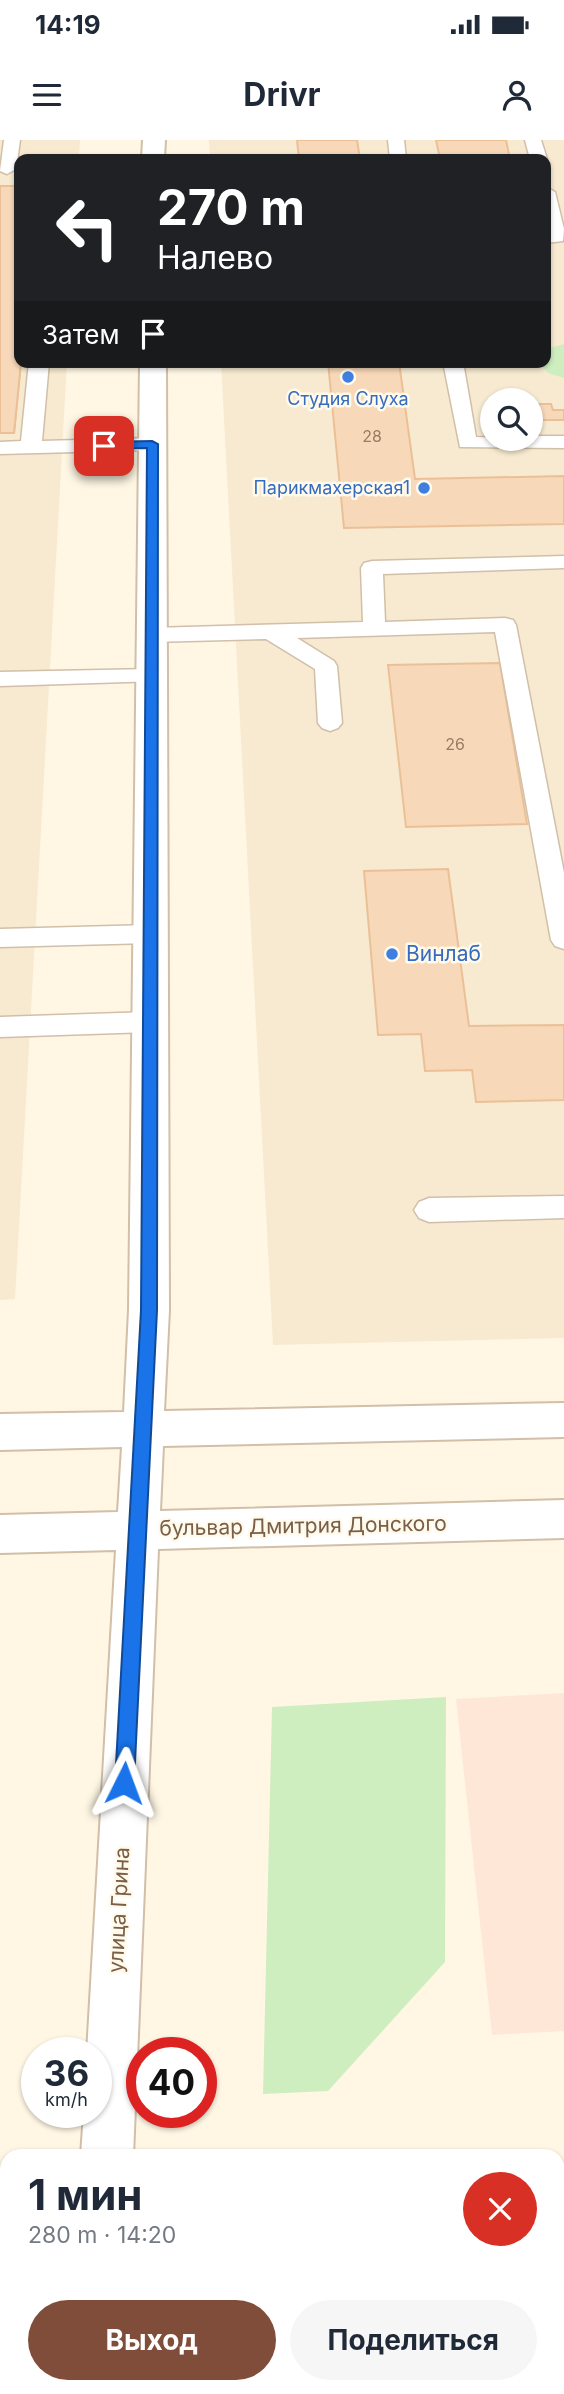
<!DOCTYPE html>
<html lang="ru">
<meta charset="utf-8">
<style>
body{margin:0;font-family:Inter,sans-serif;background:#f6f6f7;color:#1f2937;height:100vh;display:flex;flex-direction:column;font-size:26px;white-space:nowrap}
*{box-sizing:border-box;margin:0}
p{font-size:23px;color:#747a83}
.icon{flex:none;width:38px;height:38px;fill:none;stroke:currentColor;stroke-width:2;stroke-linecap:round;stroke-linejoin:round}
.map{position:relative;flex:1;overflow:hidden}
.side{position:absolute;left:0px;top:2009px;width:565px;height:245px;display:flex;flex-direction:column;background:#fff;border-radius:21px 21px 0 0;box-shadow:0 2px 5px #0004}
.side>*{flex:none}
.hud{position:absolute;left:14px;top:14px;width:537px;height:214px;border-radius:14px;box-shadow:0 2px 5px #0004;background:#202124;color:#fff;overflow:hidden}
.controls{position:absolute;left:480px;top:248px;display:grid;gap:14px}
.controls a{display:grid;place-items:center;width:63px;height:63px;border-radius:50%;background:#fff;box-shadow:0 2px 5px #0004;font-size:35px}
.speed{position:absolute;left:21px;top:1897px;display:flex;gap:14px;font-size:35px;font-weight:700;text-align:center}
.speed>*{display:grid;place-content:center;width:91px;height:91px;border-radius:50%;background:#fff;box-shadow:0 2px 5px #0004;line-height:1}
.speed small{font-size:18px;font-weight:400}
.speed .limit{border:10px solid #d22;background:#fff;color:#111}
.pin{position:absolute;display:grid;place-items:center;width:60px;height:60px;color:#fff;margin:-30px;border-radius:14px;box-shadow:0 4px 10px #0006}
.me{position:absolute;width:77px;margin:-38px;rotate:3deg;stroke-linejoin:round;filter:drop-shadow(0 0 5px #0008)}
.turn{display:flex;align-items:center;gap:24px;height:147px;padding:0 28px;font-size:32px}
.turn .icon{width:91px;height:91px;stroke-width:2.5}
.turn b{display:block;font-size:49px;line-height:60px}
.then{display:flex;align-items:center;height:66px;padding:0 28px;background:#0003;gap:14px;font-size:26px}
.round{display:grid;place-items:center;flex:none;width:74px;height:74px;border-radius:37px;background:#f6f6f7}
.headline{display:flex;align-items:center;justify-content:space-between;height:119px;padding:0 28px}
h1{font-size:42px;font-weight:700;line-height:52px}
.primary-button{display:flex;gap:14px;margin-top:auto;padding:14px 28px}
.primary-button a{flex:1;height:80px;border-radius:42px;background:#7f4d39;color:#fff;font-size:28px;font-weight:700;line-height:80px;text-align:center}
.primary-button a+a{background:#f6f6f7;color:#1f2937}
.status{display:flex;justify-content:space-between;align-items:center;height:49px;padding:0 35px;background:#fff;direction:ltr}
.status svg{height:19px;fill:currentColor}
header{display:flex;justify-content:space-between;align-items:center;height:91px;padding:0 28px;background:#fff;font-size:32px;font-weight:700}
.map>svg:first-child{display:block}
.residential{fill:#f7ead1;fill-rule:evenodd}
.commercial{fill:#ffe7d7}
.green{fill:#ceeec0}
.building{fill:#f7d8b8;stroke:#ebc097;stroke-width:2}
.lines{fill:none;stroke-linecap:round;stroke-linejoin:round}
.service-casing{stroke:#d1bfa8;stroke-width:3}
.tertiary-casing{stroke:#d1bfa8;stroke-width:4}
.service{fill:#fff;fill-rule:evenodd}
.tertiary{fill:#fff;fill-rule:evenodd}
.route{fill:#1a73e8;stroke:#114b97;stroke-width:2}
.shop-dot{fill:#3f7fe0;stroke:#fffaec;stroke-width:2.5}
.labels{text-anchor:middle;stroke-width:5;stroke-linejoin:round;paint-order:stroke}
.far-number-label{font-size:16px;fill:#997c62}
.far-shop-label{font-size:18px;fill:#366cbe;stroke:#fffaec}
.shop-label{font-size:21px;fill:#366cbe;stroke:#fffaec;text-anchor:start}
.street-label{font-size:21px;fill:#7a5e46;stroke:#fffaec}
</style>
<div class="status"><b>14:19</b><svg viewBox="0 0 49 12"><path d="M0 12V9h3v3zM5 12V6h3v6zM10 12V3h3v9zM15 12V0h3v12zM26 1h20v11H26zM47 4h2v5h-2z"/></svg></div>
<header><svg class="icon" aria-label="menu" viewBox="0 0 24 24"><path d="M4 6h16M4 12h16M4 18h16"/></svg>Drivr<svg class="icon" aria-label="person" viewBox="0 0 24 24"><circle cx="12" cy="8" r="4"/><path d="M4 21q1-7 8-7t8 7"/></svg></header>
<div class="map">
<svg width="564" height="2254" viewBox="0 0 564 2254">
<rect width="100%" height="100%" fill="#fff7e4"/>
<g class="residential">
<polygon points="0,0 80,0 79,19 19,19 19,222 67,222 15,1159 0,1160"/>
<path d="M 209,0 L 564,0 L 564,1198 L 273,1205 L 221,222 L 546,222 L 546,19 L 210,19 ZM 492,261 L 530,261 L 530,299 L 492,299 Z"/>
<polygon points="564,2101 564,2254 276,2254 277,2247 558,2247 558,2102"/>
</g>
<polygon class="commercial" points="564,1553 564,1891 492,1895 456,1559"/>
<g class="green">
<polygon points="564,204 564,238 548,233 539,222 546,222 546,209"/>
<polygon points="446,1557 445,1822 328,1951 263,1954 272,1567"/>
</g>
<g class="building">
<polygon points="297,0 357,0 360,19 299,19"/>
<polygon points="436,0 506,0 510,19 440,19"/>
<polygon points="0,46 19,46 21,222 14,293 0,293"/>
<polygon points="0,46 19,46 21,222 14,293 0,293"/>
<polygon points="328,222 399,222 415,339 564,336 564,384 344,388"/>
<polygon points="538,264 551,264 553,270 564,270 564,280 540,280"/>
<polygon points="500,523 527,684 406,687 388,525"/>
<polygon points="448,729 469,886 564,885 564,960 476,962 472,930 425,931 421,894 378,895 364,731"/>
</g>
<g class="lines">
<defs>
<g id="service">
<polygon points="4,0 20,0 16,29 7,34 0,31"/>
<polygon points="388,0 404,0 406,19 390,19"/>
<polygon points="525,0 541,0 547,19 546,20 530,19"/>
<polygon points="546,47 555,52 564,89 563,101 546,103"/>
<polygon points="29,222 49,222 42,301 152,298 159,300 162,304 159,308 152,310 0,314 0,302 21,301"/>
<polygon points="443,222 463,222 476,297 530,299 530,296 564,296 564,308 460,307"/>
<polygon points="564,416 564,428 383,434 385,482 505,478 513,480 516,485 564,733 564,809 555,806 551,800 495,492 297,498 334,521 337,526 342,583 338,588 330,591 322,588 318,583 315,529 266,499 151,502 143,500 140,495 143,490 151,488 363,482 361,428 364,423 372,421"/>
<polygon points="151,529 159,531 162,536 159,541 0,546 0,532"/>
<polygon points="150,785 159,788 163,794 159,800 150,803 0,807 0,789"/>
<polygon points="149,872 159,875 162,882 159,889 149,892 0,897 0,877"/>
<polygon points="564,1056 564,1078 429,1082 419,1078 414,1070 419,1062 429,1058"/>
<rect x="558" y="2140" width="6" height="42"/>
</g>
<g id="tertiary">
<polygon points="143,0 165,0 164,19 142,19"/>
<polygon points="140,222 166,222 169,1170 164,1271 564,1263 564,1297 163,1306 160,1371 564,1360 564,1398 158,1409 133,2016 81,2016 84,1972 96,1972 96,1913 87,1913 116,1410 0,1413 0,1375 118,1372 122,1307 0,1310 0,1274 124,1272 129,1170"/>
<polygon points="59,2247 115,2247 114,2254 58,2254"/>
</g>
</defs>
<use href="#service" class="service-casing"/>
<use href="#tertiary" class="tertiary-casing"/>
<use href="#service" class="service"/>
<use href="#tertiary" class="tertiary"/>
</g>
<polygon class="route" points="152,301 158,304 157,1170 134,1643 131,1649 124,1652 118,1649 115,1643 141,1170 147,308 104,309 99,306 104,302"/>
<g class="shop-dot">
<circle cx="348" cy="237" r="7"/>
<circle cx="424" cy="348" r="7"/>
<circle cx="392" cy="814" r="7"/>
</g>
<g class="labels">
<g class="far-number-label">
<text x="372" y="302">28</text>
<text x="455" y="610">26</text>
</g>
<g class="far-shop-label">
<text x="348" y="265">Студия Слуха</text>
<text x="410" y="354" text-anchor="end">Парикмахерская1</text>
</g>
<g class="shop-label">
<text x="406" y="821">Винлаб</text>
</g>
<g class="street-label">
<text transform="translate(303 1386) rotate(-1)" y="7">бульвар Дмитрия Донского</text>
<text transform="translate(119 1770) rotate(-87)" y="7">улица Грина</text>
</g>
</g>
</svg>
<div class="controls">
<a><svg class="icon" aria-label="search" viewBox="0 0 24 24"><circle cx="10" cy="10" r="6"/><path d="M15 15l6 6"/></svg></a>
</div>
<div class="speed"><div>36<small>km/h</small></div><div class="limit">40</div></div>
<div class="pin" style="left:104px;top:306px;background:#d93025"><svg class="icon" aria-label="arrive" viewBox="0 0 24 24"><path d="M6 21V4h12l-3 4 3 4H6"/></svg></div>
<svg class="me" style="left:124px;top:1643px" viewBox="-20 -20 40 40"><path d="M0-17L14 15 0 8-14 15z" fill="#1a73e8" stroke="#fff" stroke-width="4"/></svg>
<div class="hud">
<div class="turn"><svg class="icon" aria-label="left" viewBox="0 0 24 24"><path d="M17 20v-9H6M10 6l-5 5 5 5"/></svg><div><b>270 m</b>Налево</div></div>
<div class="then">Затем<svg class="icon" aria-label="arrive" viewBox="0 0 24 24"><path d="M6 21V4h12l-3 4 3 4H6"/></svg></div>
</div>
<section class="side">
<div class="headline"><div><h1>1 мин</h1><p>280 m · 14:20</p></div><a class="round" style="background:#d93025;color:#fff"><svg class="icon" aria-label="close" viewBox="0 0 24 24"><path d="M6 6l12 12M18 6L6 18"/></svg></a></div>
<div class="primary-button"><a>Выход</a><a>Поделиться</a></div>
</section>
</div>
